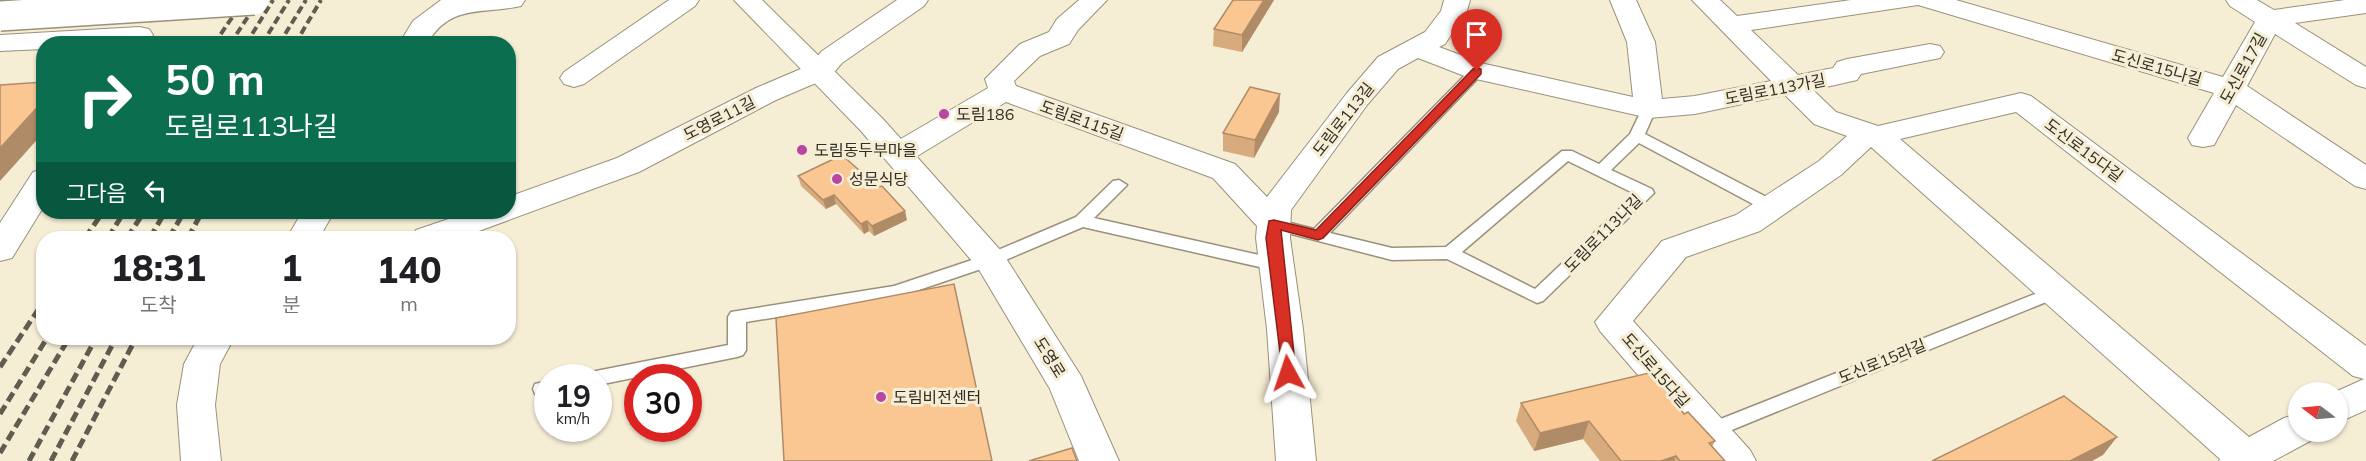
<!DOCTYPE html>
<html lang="ko">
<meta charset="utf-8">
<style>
body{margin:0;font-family:Mulish,"Noto Sans KR",sans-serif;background:#f6f6f6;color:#202124;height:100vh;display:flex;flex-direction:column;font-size:22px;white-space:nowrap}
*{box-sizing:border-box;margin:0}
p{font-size:20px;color:#757577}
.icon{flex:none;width:33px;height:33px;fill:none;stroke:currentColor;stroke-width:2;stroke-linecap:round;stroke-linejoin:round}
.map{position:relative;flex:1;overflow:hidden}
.drawer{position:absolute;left:36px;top:231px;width:480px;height:114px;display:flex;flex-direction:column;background:#fff;border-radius:24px;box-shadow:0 2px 4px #0004}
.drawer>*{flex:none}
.hud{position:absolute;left:36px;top:36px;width:480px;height:183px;border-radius:24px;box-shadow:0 2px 4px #0004;background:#0b6e4f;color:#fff;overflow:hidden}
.needle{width:39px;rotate:286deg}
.fabs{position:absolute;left:2288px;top:382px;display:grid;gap:12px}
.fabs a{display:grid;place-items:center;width:60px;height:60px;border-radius:50%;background:#fff;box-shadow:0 2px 4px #0004;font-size:30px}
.speed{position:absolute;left:534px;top:364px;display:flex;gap:12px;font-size:30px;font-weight:700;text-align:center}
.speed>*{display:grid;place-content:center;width:78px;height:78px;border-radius:50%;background:#fff;box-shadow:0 2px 4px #0004;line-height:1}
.speed small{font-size:15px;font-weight:400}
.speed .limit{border:9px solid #d22;background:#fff;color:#111}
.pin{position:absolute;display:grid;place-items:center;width:51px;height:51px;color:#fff;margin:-62px -26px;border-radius:50% 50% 50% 0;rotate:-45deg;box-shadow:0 0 6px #0007}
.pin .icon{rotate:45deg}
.me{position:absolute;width:66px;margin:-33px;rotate:355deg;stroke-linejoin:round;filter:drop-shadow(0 0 4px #0008)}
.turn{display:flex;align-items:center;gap:21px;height:126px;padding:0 30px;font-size:27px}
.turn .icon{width:78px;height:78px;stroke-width:2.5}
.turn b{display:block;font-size:42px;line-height:51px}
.then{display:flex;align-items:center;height:57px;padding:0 30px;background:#0003;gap:12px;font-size:22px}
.eta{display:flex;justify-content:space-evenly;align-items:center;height:102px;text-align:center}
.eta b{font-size:36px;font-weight:800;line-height:42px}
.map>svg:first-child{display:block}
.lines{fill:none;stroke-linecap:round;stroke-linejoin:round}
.lane-casing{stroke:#9a917b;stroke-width:3}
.street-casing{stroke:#9a917b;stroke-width:2}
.secondary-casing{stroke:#9a917b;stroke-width:2}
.lane{fill:#fff;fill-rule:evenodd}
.street{fill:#fff;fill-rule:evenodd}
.secondary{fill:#fff;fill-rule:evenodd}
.rail-far1{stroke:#605c4f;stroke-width:4;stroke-dasharray:8 4;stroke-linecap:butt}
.rail{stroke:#605c4f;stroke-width:5;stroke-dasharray:10 5;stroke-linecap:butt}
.secondary-bridge-casing{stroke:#9a917b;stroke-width:32;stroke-linecap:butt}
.secondary-bridge{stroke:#fff;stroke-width:29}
.wall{fill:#d7ab7e}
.shaded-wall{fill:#af8b67}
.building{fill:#fac793;stroke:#af8b67;stroke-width:1.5}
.route{fill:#d93025;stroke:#8d1f18;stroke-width:1.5}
.poi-dot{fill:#b846a2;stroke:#f6edd5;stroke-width:2}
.labels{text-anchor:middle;stroke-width:6;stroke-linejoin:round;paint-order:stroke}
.street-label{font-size:16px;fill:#312e25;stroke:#f6edd5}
.poi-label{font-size:16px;fill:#312e25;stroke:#f6edd5;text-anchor:start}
</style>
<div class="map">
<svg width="2366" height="461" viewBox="0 0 2366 461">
<rect width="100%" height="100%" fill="#f6edd5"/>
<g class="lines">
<defs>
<g id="lane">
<path d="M 1477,67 L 1482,68 L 1484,71 L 1482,74 L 1330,233 L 1392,248 L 1446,247 L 1562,151 L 1572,151 L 1599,164 L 1630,134 L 1642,109 L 1649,105 L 1656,109 L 1645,134 L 1778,203 L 1780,207 L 1778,211 L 1766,211 L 1639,143 L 1611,170 L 1652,189 L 1654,193 L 1543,301 L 1537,303 L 1447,259 L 1392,260 L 1268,228 L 1266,224 L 1268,220 L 1274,219 L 1314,229 L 1472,68 ZM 1568,161 L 1635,194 L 1535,289 L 1462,252 Z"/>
<polygon points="1119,180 1127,185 1094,218 1277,259 1283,261 1285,265 1283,269 1277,271 1083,227 996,264 895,298 746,322 746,350 743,355 737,357 598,385 598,378 587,378 589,373 596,371 728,345 728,317 731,312 894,286 984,256 1076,217 1113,181"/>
<polygon points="2055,286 2061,288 2064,292 2061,296 1717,436 1710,439 1703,436 1700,431 1703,426"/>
<polygon points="548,381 548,395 535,394 533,389 535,384"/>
</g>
<g id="street">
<path d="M 441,0 L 525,0 L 521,6 C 483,15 450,3 427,44 L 399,44 L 413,21 Z"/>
<polygon points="669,0 699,0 695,6 584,84 574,87 564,84 560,78 564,72"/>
<polygon points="897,0 928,0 924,6 842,63 830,77 776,100 639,172 460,238 411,238 416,230 469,212 508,212 508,197 617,158 756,88 810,65 822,51"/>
<polygon points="1079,0 1107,0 1078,30 1069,44 1040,56 1014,81 1016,86 1235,164 1267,197 1347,93 1378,57 1425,32 1441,11 1444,0 1470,0 1467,11 1445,44 1439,47 1485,64 1633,97 1627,42 1610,0 1636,0 1655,42 1662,99 1695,96 1771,81 1692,0 1720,0 1737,16 1851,0 1956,0 2223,77 2255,22 2230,6 2226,0 2257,0 2274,10 2345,0 2366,0 2366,13 2295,23 2366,67 2366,88 2356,85 2275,34 2247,86 2366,165 2366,189 2355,186 2236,105 2214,145 2203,147 2192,145 2188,138 2214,93 1918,5 1751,30 1798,75 1833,68 1837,62 1847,59 1930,44 1940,46 1944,52 1940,58 1861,74 1857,80 1813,90 1836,112 1878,126 2021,93 2031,96 2366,346 2366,410 2337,423 2337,393 2333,393 2364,379 2353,376 2016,112 1900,139 2249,437 2284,418 2298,414 2298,432 2316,432 2312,440 2273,461 2219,461 2220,459 1871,147 1841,175 1760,231 1686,257 1633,321 1750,450 1756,461 1712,461 1600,331 1595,322 1662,241 1736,215 1819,161 1847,136 1814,124 1785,95 1695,114 1649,118 1467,77 1418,58 1398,69 1367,105 1291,210 1290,238 1303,329 1316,461 1276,461 1267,329 1256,238 1257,226 1213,178 1006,102 909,161 898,164 887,161 883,154 887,147 988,88 985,79 1020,44 1049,32 1057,19"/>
<polygon points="139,27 149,29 153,35 149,41 134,44 44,44 44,49 0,51 0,35"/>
<polygon points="44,169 44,206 12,258 0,261 0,223 33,172"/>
<polygon points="302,212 334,212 319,238 287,238"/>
<polygon points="198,338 234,338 220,364 215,405 221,461 181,461 177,405 184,364"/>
</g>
<polygon id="secondary" points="734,0 762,0 883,119 1002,252 1081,376 1119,461 1079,461 1050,389 978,268 861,131"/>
</defs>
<use href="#lane" class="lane-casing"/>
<use href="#street" class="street-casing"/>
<use href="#secondary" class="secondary-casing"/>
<use href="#lane" class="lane"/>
<use href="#street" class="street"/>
<use href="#secondary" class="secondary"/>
<g class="rail-far1">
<polyline points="214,44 244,0"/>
<polyline points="230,44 259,0"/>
<polyline points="246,44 273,0"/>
<polyline points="262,44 289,0"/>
<polyline points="279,44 306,0"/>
<polyline points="295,44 321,0"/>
</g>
<g class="rail">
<polyline points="85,238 103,212"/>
<polyline points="108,238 124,212"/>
<polyline points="127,238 144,212"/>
<polyline points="150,238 165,212"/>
<polyline points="169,238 184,212"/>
<polyline points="188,238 202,212"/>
<polyline points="0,367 44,301"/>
<polyline points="0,414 47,338"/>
<polyline points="0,453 69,338"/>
<polyline points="29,461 96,338"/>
<polyline points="51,461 116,338"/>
<polyline points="72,461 136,338"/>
</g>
<defs>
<polyline id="secondary-bridge" points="0,16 254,0"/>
</defs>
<use href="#secondary-bridge" class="secondary-bridge-casing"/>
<use href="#secondary-bridge" class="secondary-bridge"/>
</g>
<g class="wall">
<polygon points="1233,0 1274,0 1242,52 1213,46 1214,29"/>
<polygon points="1279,112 1254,158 1223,151 1223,133"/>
<polygon points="798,176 907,220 874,236 869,231 864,234 836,204 826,209 801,186"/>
<polygon points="1521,403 1684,414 1715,441 1712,447 1725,461 1600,461 1583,439 1534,451 1516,421"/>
</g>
<g class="shaded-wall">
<polygon points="1264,0 1274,0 1242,52 1242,35"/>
<polygon points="1280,94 1279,112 1254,158 1255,140"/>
<polygon points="44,100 44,132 0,181 0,148"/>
<polygon points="834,195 836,204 826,209 823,200"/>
<polygon points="905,211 907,220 874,236 872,226"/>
<polygon points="867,221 869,231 864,234 861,224"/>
<polygon points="1589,421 1583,439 1534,451 1540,433"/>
<polygon points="2117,437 2103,455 2092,461 2070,461"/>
<polygon points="1676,456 1674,461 1661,461"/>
</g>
<g class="building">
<polygon points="1233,0 1264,0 1242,35 1214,29"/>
<polygon points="44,82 44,100 0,148 0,85"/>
<polygon points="1250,87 1280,94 1255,140 1223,133"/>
<polygon points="842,155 878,187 882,186 905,211 872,226 867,221 861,224 834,195 823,200 798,176"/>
<polygon points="954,284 992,461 784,461 776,318"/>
<polygon points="1653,372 1684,414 1688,412 1715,441 1709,443 1725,461 1680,461 1676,456 1661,461 1621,461 1589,421 1540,433 1521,403"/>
<polygon points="2064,396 2117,437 2070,461 1932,461"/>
<polygon points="1072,448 1077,461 1029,461"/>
</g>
<polygon class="route" points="1477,68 1481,69 1481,74 1323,238 1318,240 1281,230 1296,373 1294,377 1283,377 1266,238 1269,221 1274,220 1316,230 1473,69"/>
<g class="poi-dot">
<circle cx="944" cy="114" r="6"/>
<circle cx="802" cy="150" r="6"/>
<circle cx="837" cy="179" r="6"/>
<circle cx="881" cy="397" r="6"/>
</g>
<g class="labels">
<g class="street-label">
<text transform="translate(2157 67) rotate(16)" y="6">도신로15나길</text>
<text transform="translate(2243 68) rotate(-61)" y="6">도신로17길</text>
<text transform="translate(1775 89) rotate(-11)" y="6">도림로113가길</text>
<text transform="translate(719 118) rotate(-27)" y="6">도영로11길</text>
<text transform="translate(1343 119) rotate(-52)" y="6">도림로113길</text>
<text transform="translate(1082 120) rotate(20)" y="6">도림로115길</text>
<text transform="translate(2084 150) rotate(37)" y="6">도신로15다길</text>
<text transform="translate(1603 233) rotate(-45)" y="6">도림로113나길</text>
<text transform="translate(1050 357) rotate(58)" y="6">도영로</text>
<text transform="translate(1882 361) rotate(-22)" y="6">도신로15라길</text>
<text transform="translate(1656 370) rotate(49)" y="6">도신로15다길</text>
</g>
<g class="poi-label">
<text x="956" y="120">도림186</text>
<text x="814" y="156">도림동두부마을</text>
<text x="849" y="185">성문식당</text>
<text x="893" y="403">도림비전센터</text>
</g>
</g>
</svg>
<div class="fabs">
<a><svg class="needle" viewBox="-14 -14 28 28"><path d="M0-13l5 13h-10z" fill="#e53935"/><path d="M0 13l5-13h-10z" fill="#757577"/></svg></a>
</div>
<div class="speed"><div>19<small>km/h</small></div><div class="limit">30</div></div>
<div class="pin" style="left:1477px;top:71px;background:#d93025"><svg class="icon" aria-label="arrive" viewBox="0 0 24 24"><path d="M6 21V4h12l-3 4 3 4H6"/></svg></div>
<svg class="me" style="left:1288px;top:373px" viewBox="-20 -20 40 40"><path d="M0-17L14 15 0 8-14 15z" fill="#d93025" stroke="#fff" stroke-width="4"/></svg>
<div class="hud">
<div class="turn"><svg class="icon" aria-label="right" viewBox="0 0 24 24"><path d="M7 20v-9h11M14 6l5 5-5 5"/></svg><div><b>50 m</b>도림로113나길</div></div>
<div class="then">그다음<svg class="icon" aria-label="left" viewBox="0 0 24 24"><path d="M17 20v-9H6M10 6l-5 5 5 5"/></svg></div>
</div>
<section class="drawer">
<div class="eta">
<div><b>18:31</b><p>도착</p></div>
<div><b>1</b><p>분</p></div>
<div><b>140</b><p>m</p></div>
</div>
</section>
</div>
